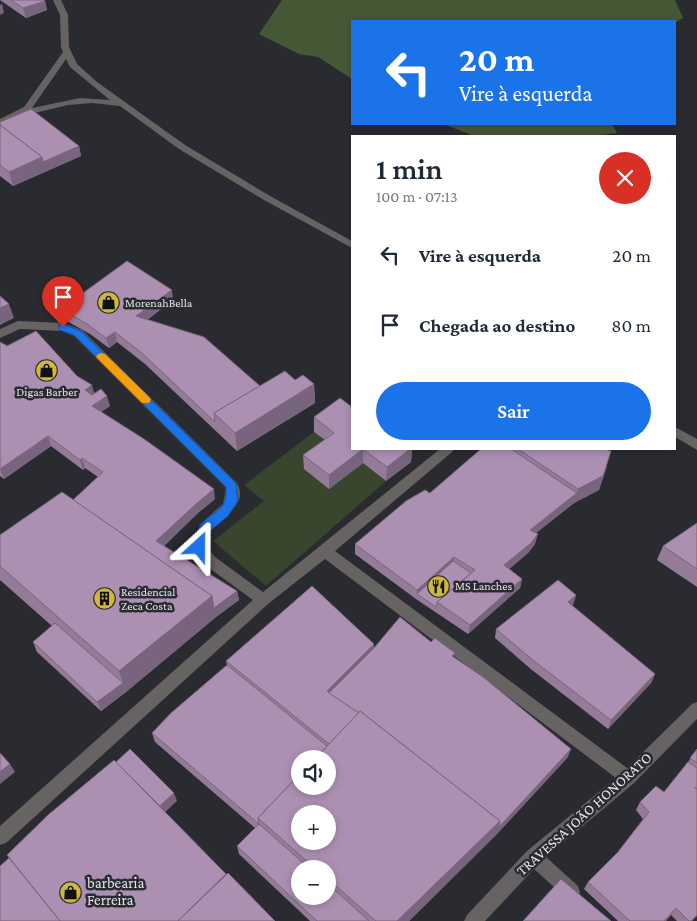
<!DOCTYPE html>
<html lang="pt">
<meta charset="utf-8">
<style>
body{margin:0;font-family:"Crimson Pro",serif;background:#f2f2f3;color:#1f2937;height:100vh;display:flex;flex-direction:column;font-size:19px;white-space:nowrap}
*{box-sizing:border-box;margin:0}
p{font-size:16px;color:#747a83}
.icon{flex:none;width:28px;height:28px;fill:none;stroke:currentColor;stroke-width:2;stroke-linecap:round;stroke-linejoin:round}
.map{position:relative;flex:1;overflow:hidden}
.panel{position:absolute;left:351px;top:135px;width:325px;height:315px;display:flex;flex-direction:column;background:#fff;border-radius:0px;box-shadow:0 2px 8px #0003}
.panel>*{flex:none}
.hud{position:absolute;left:351px;top:20px;width:325px;height:105px;border-radius:0px;box-shadow:0 2px 8px #0003;background:#1a73e8;color:#fff;overflow:hidden}
.tools{position:absolute;left:291px;top:750px;display:grid;gap:10px}
.tools a{display:grid;place-items:center;width:45px;height:45px;border-radius:50%;background:#fff;box-shadow:0 2px 8px #0003;font-size:25px}
.pin{position:absolute;display:grid;place-items:center;width:42px;height:42px;color:#fff;margin:-51px -21px;border-radius:50% 50% 50% 0;rotate:-45deg;box-shadow:0 0 5px #0007}
.pin .icon{rotate:45deg}
.me{position:absolute;width:55px;margin:-28px;rotate:24deg;stroke-linejoin:round;filter:drop-shadow(0 0 4px #0008)}
.turn{display:flex;align-items:center;gap:18px;height:105px;padding:0 25px;font-size:22px}
.turn .icon{width:65px;height:65px;stroke-width:2.5}
.turn b{display:block;font-size:35px;line-height:42px}
.round{display:grid;place-items:center;flex:none;width:52px;height:52px;border-radius:26px;background:#f2f2f3}
.head{display:flex;align-items:center;justify-content:space-between;height:85px;padding:0 25px}
h1{font-size:30px;font-weight:600;line-height:38px}
.action{display:flex;gap:10px;margin-top:auto;padding:10px 25px}
.action a{flex:1;height:58px;border-radius:30px;background:#1a73e8;color:#fff;font-size:20px;font-weight:600;line-height:58px;text-align:center}
ul{padding:0;list-style:none}
li{display:flex;align-items:center;gap:15px;height:70px;padding:0 25px}
li div{flex:1}
li b{display:block;font-size:19px}
li em{font-style:normal}
.map>svg:first-child{display:block}
.green{fill:#37462c}
.forest{fill:#455836}
.lines{fill:none;stroke-linecap:round;stroke-linejoin:round}
.street{fill:#676363;fill-rule:evenodd}
.wall{fill:#947c99;fill-rule:evenodd}
.shaded-wall{fill:#78657d}
.building{fill:#ac90b2;stroke:#78657d;fill-rule:evenodd}
.route{fill:#1a73e8;stroke:#114b97}
.slow{fill:#f59e0b}
.labels{text-anchor:middle;stroke-width:5;stroke-linejoin:round;paint-order:stroke}
.poi-label{font-size:12px;fill:#e3e4e8;stroke:#2a2a31;text-anchor:start}
.near-street-label{font-size:15px;fill:#e3e4e8;stroke:#2a2a31}
.near-poi-label{font-size:15px;fill:#e3e4e8;stroke:#2a2a31;text-anchor:start}
</style>
<div class="map">
<svg width="697" height="921" viewBox="0 0 697 921">
<rect width="100%" height="100%" fill="#2a2a31"/>
<polygon class="green" points="314,432 335,447 329,489 363,463 386,481 266,586 213,541 264,501 244,485"/>
<g class="forest">
<polygon points="282,0 675,0 683,18 675,23 675,21 352,21 352,79 318,57 299,54 259,34"/>
<polygon points="443,124 612,124 617,133 593,136 474,136"/>
</g>
<g class="lines">
<g class="street">
<path d="M 53,0 L 61,0 L 68,15 L 69,47 L 77,64 L 97,82 L 185,145 L 270,196 L 352,241 L 352,248 L 264,200 L 179,149 L 120,106 L 92,103 L 68,105 L 18,117 L 0,126 L 0,119 L 24,107 L 63,52 L 61,47 L 60,15 ZM 66,59 L 70,67 L 110,100 L 80,98 L 32,108 Z"/>
<path d="M 18,321 L 63,323 L 82,330 L 237,483 C 249,506 221,517 210,531 C 207,535 207,541 206,546 L 215,557 L 263,592 L 440,449 L 454,449 L 452,452 L 335,551 L 627,768 L 692,704 L 697,702 L 697,719 L 634,783 L 546,857 L 578,886 L 580,892 L 578,898 L 572,900 L 566,898 L 534,869 L 485,921 L 464,921 L 467,915 L 527,851 L 616,778 L 325,559 L 268,604 L 6,843 L 0,845 L 0,826 L 253,600 L 205,565 L 192,547 L 200,524 L 223,504 L 226,488 L 74,336 L 62,331 L 20,329 L 0,338 L 0,329 Z"/>
<polygon points="675,427 697,439 697,450 675,437"/>
</g>
</g>
<g class="wall">
<polygon points="0,0 44,0 45,1 47,10 26,18"/>
<polygon points="0,122 79,146 81,156 13,186 0,176"/>
<polygon points="173,300 147,320 260,386 295,380 314,384 315,403 237,451 145,364 117,342 109,348 90,334 63,319 61,309"/>
<polygon points="0,342 77,376 94,393 110,406 101,412 215,499 198,513 164,546 237,591 239,600 216,617 126,692 101,711 37,652 33,642 52,626 0,580 0,535 73,500 98,477 85,468 83,470 51,446 4,479 0,476"/>
<polygon points="314,417 412,449 411,462 386,481 363,463 329,489 304,469 303,455 325,440 314,432"/>
<polygon points="481,449 604,449 607,466 599,490 574,503 536,533 535,544 528,553 509,569 522,579 520,588 468,634 416,599 355,554 355,544 430,493"/>
<polygon points="697,523 697,587 657,560 663,546"/>
<polygon points="576,595 573,605 572,606 655,674 651,683 608,729 532,670 495,638 496,629"/>
<path d="M 431,642 L 454,657 L 568,757 L 496,835 L 409,921 L 310,921 L 239,854 L 237,846 L 255,828 L 155,742 L 152,733 L 227,665 L 226,661 L 374,644 L 374,648 ZM 300,869 L 328,869 L 328,896 Z"/>
<polygon points="697,749 697,916 692,921 677,921 671,915 666,921 618,921 584,889 588,882 618,852 643,819 636,810 640,802 664,792 688,762"/>
</g>
<g class="shaded-wall">
<polygon points="45,1 47,10 26,18 23,8"/>
<polygon points="2,4 4,13 0,15 0,5"/>
<polygon points="79,146 81,156 13,186 9,172 42,157"/>
<polygon points="172,290 173,300 138,326 136,316"/>
<polygon points="9,304 14,318 0,325 0,308"/>
<polygon points="115,332 117,342 109,348 106,338"/>
<polygon points="314,384 315,403 237,451 235,433"/>
<polygon points="92,385 95,396 85,390"/>
<polygon points="107,396 110,406 95,416 92,406"/>
<polygon points="48,436 51,446 4,479 0,469"/>
<polygon points="363,449 363,463 329,489 329,475"/>
<polygon points="410,449 412,449 411,462 386,481 387,467"/>
<polygon points="611,451 599,490 574,503 528,539 530,530 577,493 578,489"/>
<polygon points="82,458 85,468 83,470 80,460"/>
<polygon points="214,489 215,499 198,513 158,551 156,541 196,504"/>
<polygon points="538,534 535,544 528,553 502,575 504,565"/>
<polygon points="454,557 452,566 417,594 417,590"/>
<polygon points="522,579 520,588 468,634 470,625"/>
<polygon points="237,591 239,600 216,617 126,692 119,671 212,596"/>
<polygon points="576,595 573,605 565,612 568,602"/>
<polygon points="374,644 374,657 332,699 327,691"/>
<polygon points="655,674 651,683 608,729 611,720"/>
<polygon points="123,683 126,692 101,711 97,702"/>
<polygon points="571,749 568,757 496,835 409,921 397,921"/>
<polygon points="10,764 15,772 0,784 0,772"/>
<polygon points="174,793 177,801 161,816 158,808"/>
<polygon points="676,908 666,921 664,921"/>
</g>
<g class="building">
<polygon points="11,0 44,0 45,1 23,8"/>
<polygon points="31,109 79,146 43,162 42,157 0,125 0,122"/>
<polygon points="0,125 42,157 9,172 0,165"/>
<polygon points="127,261 172,290 136,316 204,337 260,386 214,413 215,422 143,354 115,332 106,338 87,324 61,309"/>
<polygon points="0,296 9,304 0,308"/>
<polygon points="36,331 77,376 92,385 85,390 92,395 101,389 107,396 92,406 144,439 214,489 196,504 156,541 237,591 214,608 212,596 73,500 103,472 82,458 80,460 48,436 0,469 0,342 7,346"/>
<polygon points="285,371 295,380 303,375 314,384 235,433 214,413"/>
<polygon points="340,398 352,407 352,449 410,449 387,467 363,449 329,475 303,455 334,433 314,417"/>
<polygon points="481,449 511,449 577,493 530,530 538,534 530,544 504,565 522,579 470,625 437,602 475,570 454,557 417,590 355,544 406,501 425,490 430,493"/>
<polygon points="518,449 604,449 611,451 603,476 578,489"/>
<polygon points="62,492 212,596 119,671 0,566 0,535"/>
<polygon points="697,523 697,569 663,546"/>
<polygon points="453,561 471,573 437,602 436,607 417,594"/>
<polygon points="558,580 576,595 568,602 655,674 611,720 534,661 496,629"/>
<polygon points="312,586 374,644 327,691 359,713 329,744 226,661"/>
<polygon points="400,617 431,642 435,638 455,653 452,656 483,677 571,749 499,827 500,821 360,711 359,713 329,693 374,648"/>
<polygon points="55,623 123,683 97,702 33,642"/>
<polygon points="227,665 327,746 315,759 300,759 300,774 258,818 259,824 152,733 171,713"/>
<path d="M 360,711 L 500,821 L 397,921 L 376,921 L 328,879 L 328,869 L 316,869 L 258,818 L 300,774 L 300,786 L 328,786 L 328,759 L 315,759 ZM 300,814 L 328,814 L 328,841 L 300,841 Z"/>
<polygon points="130,749 174,793 160,806 116,762"/>
<polygon points="697,749 697,763 690,758"/>
<polygon points="0,753 10,764 0,772"/>
<polygon points="114,760 226,874 178,921 60,921 7,855 48,815"/>
<polygon points="688,762 697,768 697,789 694,787 697,789 697,915 691,921 689,921 676,908 664,921 630,921 588,882 618,852 649,812 640,802 656,786 664,792"/>
<polygon points="259,824 310,869 300,869 300,896 328,896 328,884 369,921 317,921 237,846"/>
<polygon points="9,858 60,921 0,921 0,866"/>
<polygon points="228,873 275,921 178,921"/>
<polygon points="561,879 611,921 523,921"/>
</g>
<path class="route" d="M 63,324 L 81,331 L 236,483 L 238,501 L 228,516 L 209,532 L 203,551 L 195,551 L 193,547 C 195,541 196,533 199,528 C 209,509 227,517 226,487 L 74,335 L 59,330 L 59,325 Z"/>
<polygon class="slow" points="102,353 105,354 149,397 151,400 149,403 142,403 96,357 98,354"/>
<defs>
<symbol id="shop-disc" viewBox="-11 -11 22 22"><circle r="9.5" fill="#d1b736" stroke="#2a2a31"/><path d="M-5-2.5h2.3a2.7 3.5 0 0 1 5.4 0H5L5.5 6h-11ZM-1.5-2.5h3a1.5 2.3 0 0 0-3 0Z" fill="#111"/></symbol>
<symbol id="restaurant-disc" viewBox="-11 -11 22 22"><circle r="9.5" fill="#d1b736" stroke="#2a2a31"/><path d="M-5-6h1v4h1v-4h1v4h1v-4h1v5L-1.5 .5V6h-2V.5L-5-1ZM5-6V6H3V1.5H1.5Q1.5-4 5-6Z" fill="#111"/></symbol>
<symbol id="building-disc" viewBox="-11 -11 22 22"><circle r="9.5" fill="#d1b736" stroke="#2a2a31"/><path d="M-4-6H4V6H1V3H-1V6H-4ZM-2.5-4.3h1.7v1.8h-1.7ZM.8-4.3h1.7v1.8H.8ZM-2.5-1h1.7V.8h-1.7ZM.8-1h1.7V.8H.8Z" fill="#111"/></symbol>
</defs>
<g fill-rule="evenodd">
<use href="#shop-disc" x="96" y="290" width="25" height="25"/>
<use href="#shop-disc" x="34" y="358" width="25" height="25"/>
<use href="#restaurant-disc" x="426" y="574" width="25" height="25"/>
<use href="#building-disc" x="92" y="586" width="25" height="25"/>
<use href="#shop-disc" x="58" y="880" width="25" height="25"/>
</g>
<g class="labels">
<g class="poi-label">
<text x="125" y="307">MorenahBella</text>
<text x="47" y="396" text-anchor="middle">Digas Barber</text>
<text x="455" y="590">MS Lanches</text>
<text x="121" y="596">Residencial<tspan x="121" dy="14">Zeca Costa</tspan></text>
</g>
<g class="near-street-label">
<text transform="translate(584 814) rotate(-42)" y="5">TRAVESSA JOÃO HONORATO</text>
</g>
<g class="near-poi-label">
<text x="87" y="888">barbearia<tspan x="87" dy="17">Ferreira</tspan></text>
</g>
</g>
</svg>
<div class="tools">
<a><svg class="icon" aria-label="sound" viewBox="0 0 24 24"><path d="M4 9h4l5-4v14l-5-4H4zM17 9q2 3 0 6"/></svg></a>
<a>+</a>
<a>−</a>
</div>
<div class="pin" style="left:63px;top:327px;background:#d93025"><svg class="icon" aria-label="arrive" viewBox="0 0 24 24"><path d="M6 21V4h12l-3 4 3 4H6"/></svg></div>
<svg class="me" style="left:199px;top:547px" viewBox="-20 -20 40 40"><path d="M0-17L14 15 0 8-14 15z" fill="#1a73e8" stroke="#fff" stroke-width="4"/></svg>
<div class="hud">
<div class="turn"><svg class="icon" aria-label="left" viewBox="0 0 24 24"><path d="M17 20v-9H6M10 6l-5 5 5 5"/></svg><div><b>20 m</b>Vire à esquerda</div></div>
</div>
<section class="panel">
<div class="head"><div><h1>1 min</h1><p>100 m · 07:13</p></div><a class="round" style="background:#d93025;color:#fff"><svg class="icon" aria-label="close" viewBox="0 0 24 24"><path d="M6 6l12 12M18 6L6 18"/></svg></a></div>
<ul>
<li><svg class="icon" aria-label="left" viewBox="0 0 24 24"><path d="M17 20v-9H6M10 6l-5 5 5 5"/></svg><div><b>Vire à esquerda</b></div><em>20 m</em></li>
<li><svg class="icon" aria-label="arrive" viewBox="0 0 24 24"><path d="M6 21V4h12l-3 4 3 4H6"/></svg><div><b>Chegada ao destino</b></div><em>80 m</em></li>
</ul>
<div class="action"><a>Sair</a></div>
</section>
</div>
